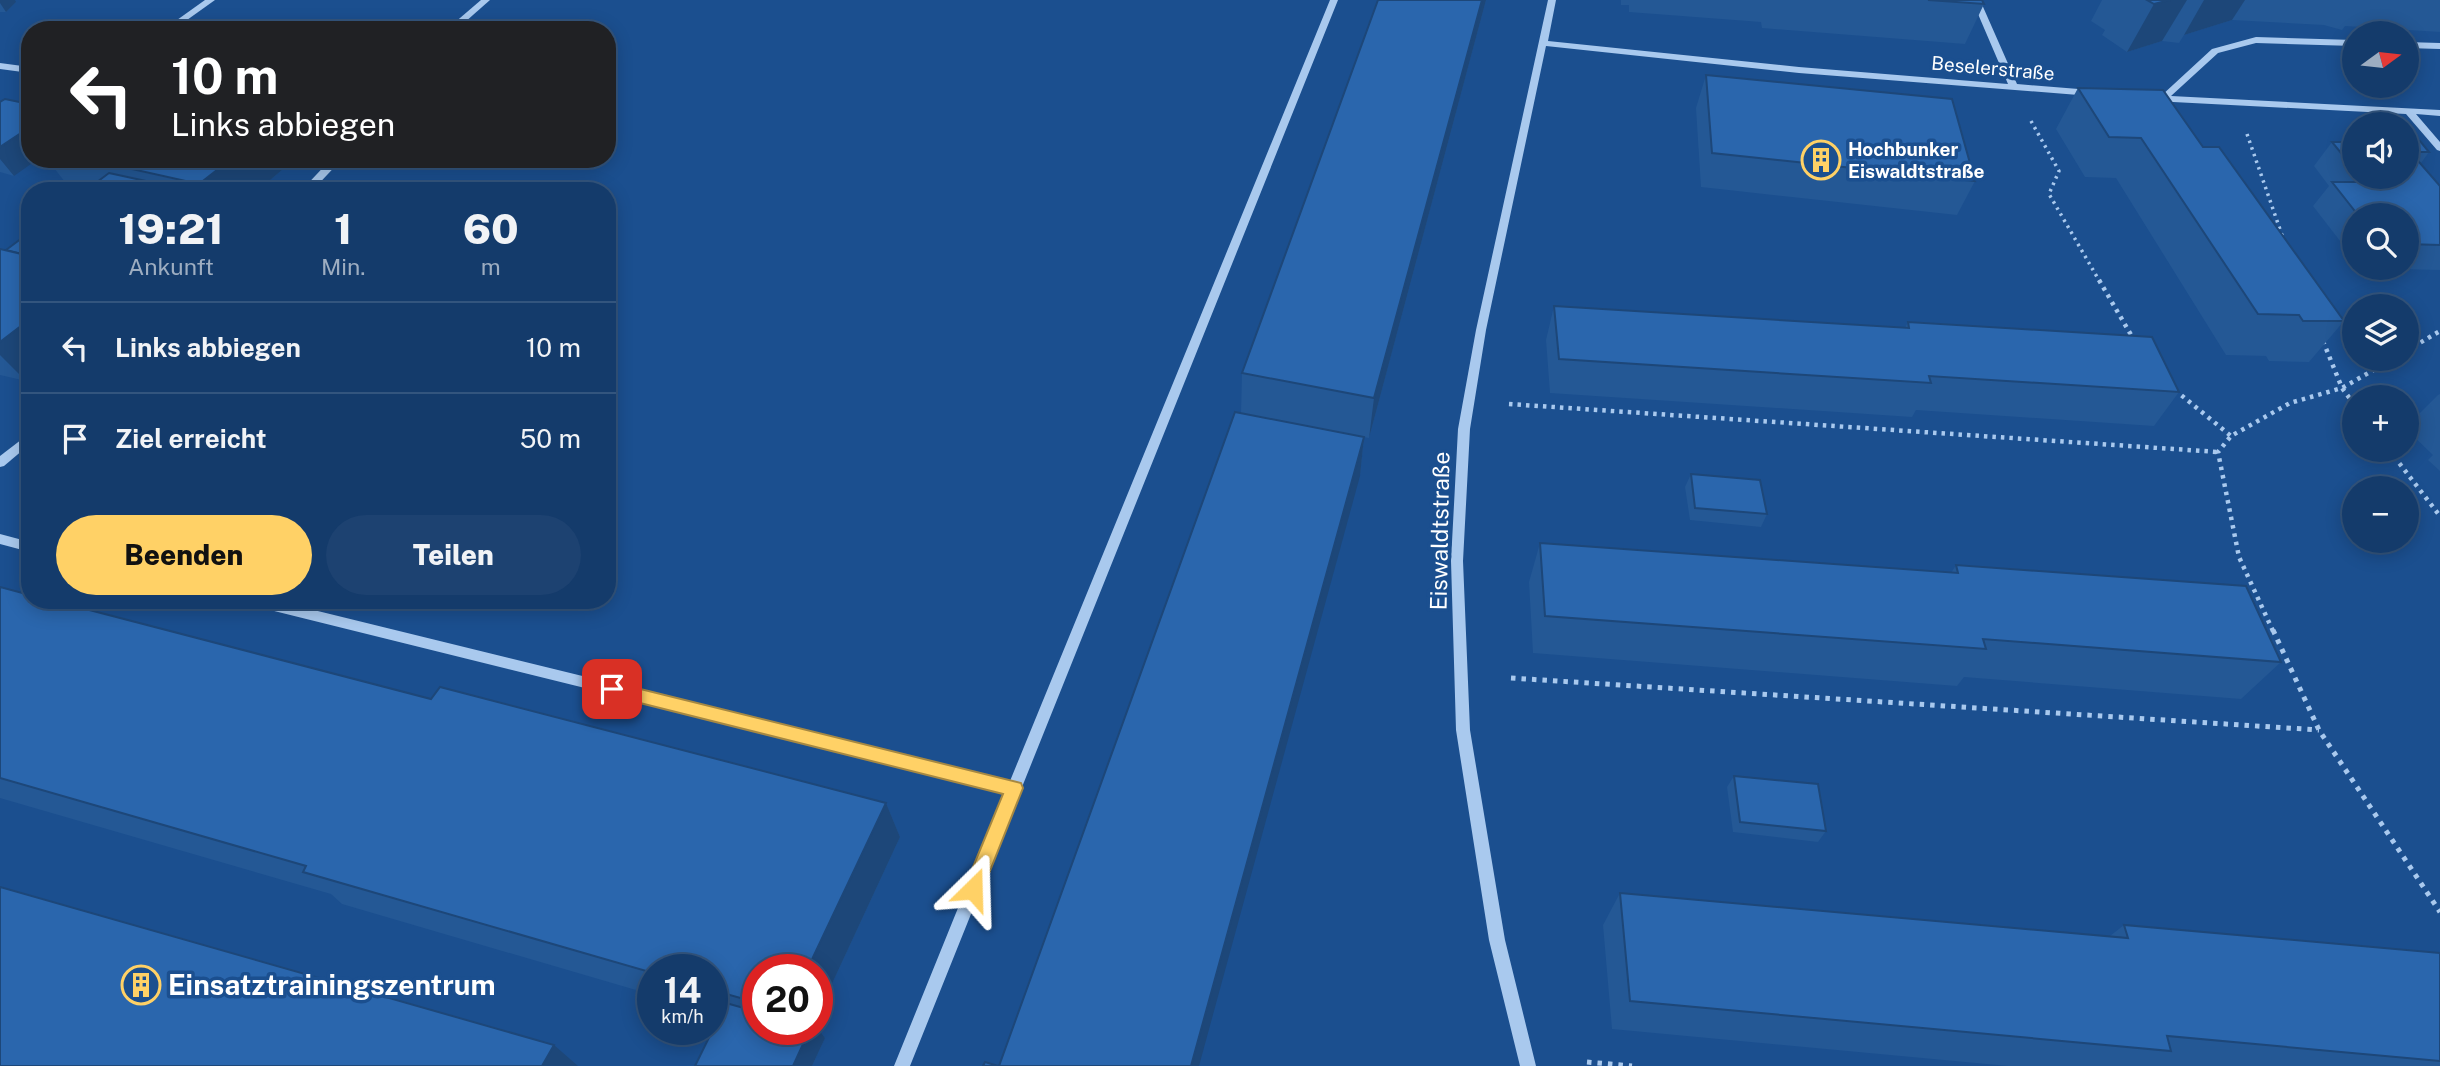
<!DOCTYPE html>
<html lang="de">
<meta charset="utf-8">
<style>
body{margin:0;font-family:"Public Sans",sans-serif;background:#1d4271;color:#f1f3f6;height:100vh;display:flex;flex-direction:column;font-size:26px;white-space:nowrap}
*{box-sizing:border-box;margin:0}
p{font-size:23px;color:#9dadc1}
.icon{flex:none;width:38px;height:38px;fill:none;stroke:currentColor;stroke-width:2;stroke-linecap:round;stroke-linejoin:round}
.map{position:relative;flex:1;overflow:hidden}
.drawer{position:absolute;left:21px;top:182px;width:595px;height:427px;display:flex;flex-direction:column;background:#143b6b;border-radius:28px;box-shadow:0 4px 18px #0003,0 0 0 2px #33557e}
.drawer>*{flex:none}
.banner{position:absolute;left:21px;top:21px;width:595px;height:147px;border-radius:28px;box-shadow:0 4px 18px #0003,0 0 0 2px #33557e;background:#202124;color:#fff;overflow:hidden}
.needle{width:46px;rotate:75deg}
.fabs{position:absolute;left:2342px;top:21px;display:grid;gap:14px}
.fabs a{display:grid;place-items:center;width:77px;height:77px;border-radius:50%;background:#143b6b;box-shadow:0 4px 18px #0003,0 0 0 2px #33557e;font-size:35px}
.speed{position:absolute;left:637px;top:954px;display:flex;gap:14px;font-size:35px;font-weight:700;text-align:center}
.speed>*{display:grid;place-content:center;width:91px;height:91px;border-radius:50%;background:#143b6b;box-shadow:0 4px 18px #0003,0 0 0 2px #33557e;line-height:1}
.speed small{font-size:18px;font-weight:400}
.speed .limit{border:10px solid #d22;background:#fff;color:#111}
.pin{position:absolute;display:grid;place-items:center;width:60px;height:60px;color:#fff;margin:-30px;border-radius:14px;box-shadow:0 4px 10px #0006}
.me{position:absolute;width:77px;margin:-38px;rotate:22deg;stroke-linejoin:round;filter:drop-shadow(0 0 5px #0008)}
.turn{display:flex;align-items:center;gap:24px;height:147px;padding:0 35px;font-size:32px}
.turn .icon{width:91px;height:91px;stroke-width:2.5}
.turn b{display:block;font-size:49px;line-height:60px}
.eta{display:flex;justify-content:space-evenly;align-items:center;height:119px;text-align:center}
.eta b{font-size:42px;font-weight:800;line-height:49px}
.action{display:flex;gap:14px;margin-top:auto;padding:14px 35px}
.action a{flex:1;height:80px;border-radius:42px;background:#ffd166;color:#111;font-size:28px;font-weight:800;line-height:80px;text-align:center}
.action a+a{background:#1d4271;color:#f1f3f6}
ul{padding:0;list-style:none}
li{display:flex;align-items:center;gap:21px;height:91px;padding:0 35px;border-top:2px solid #33557e}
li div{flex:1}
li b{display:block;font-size:26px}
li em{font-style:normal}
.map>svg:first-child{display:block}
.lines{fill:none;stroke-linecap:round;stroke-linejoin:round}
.path-far2{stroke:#a9c9ee;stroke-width:3.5;stroke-dasharray:2.5 4.5;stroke-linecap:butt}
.path-far1{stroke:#a9c9ee;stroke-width:4.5;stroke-dasharray:3.5 5;stroke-linecap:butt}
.path{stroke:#a9c9ee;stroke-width:5;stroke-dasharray:4.5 6;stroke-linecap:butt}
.minor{fill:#a9c9ee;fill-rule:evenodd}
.wall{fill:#245895}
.shaded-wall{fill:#1d4779}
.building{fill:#2a66ad;stroke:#1d4779;stroke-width:2}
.route{fill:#ffd166;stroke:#a68842;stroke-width:2}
.labels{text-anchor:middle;stroke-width:7;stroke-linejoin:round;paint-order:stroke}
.far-street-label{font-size:19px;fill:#fff;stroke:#1b4f8f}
.far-poi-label{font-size:19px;font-weight:bold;fill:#fff;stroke:#1b4f8f;text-anchor:start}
.street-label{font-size:23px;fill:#fff;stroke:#1b4f8f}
.near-poi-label{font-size:28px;font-weight:bold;fill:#fff;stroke:#1b4f8f;text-anchor:start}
</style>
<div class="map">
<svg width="2440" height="1066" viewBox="0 0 2440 1066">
<rect width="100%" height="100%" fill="#1b4f8f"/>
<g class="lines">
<g class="path-far2">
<polyline points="2031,121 2059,171 2049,194 2100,282"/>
<polyline points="2247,134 2283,238"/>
</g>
<g class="path-far1">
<polyline points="2099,280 2134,340"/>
<polyline points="2323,341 2342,388 2354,404"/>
<polyline points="2406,351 2440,331"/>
<polyline points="2175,390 2231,436"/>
<polyline points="1509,404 2218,452"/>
<polyline points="2389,450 2440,516"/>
<polyline points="2273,631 2239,557 2218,452 2231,436 2290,403 2342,388 2393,359"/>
</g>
<g class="path">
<polyline points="2273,630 2319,730 2440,912"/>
<polyline points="1511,678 2319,730"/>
<polyline points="1587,1062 1632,1066"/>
</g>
<g class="minor">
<polygon points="205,0 215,0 173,30 163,30"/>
<polygon points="481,0 490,0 456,30 446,30"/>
<polygon points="1330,0 1338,0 910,1066 894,1066 1005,792 246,604 245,600 273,600 1010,781"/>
<polygon points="1548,0 1556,0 1548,41 1799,67 2008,84 1972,0 1980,0 2017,84 2091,90 2096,93 2091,96 1799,73 1546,46 1486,330 1470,429 1463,561 1470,730 1505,940 1536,1066 1520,1066 1489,940 1456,730 1451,561 1458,429 1476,330"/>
<polygon points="2256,37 2354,40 2354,46 2256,43 2218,53 2171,96 2440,110 2440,116 2416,114 2440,142 2440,151 2437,150 2406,114 2154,101 2149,98 2154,95 2161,96 2212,49"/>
<polygon points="2406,42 2440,43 2440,49 2406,48"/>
<polygon points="0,63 30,67 30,73 0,69"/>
<polygon points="331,159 342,159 312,191 301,191"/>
<polygon points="30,433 30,444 4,466 0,467 0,456"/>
<polygon points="0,534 30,542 30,552 0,544"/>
</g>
</g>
<g class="wall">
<polygon points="0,0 16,2 6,12 0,12"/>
<polygon points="1486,0 1369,438 1364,437 1360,476 1241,413 1242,373"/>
<polygon points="1621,0 1982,0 1984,4 1965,44 1762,28 1761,22 1629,12 1629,5 1621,5"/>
<polygon points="2102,0 2440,0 2440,32 2345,26 2342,30 2324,25 2232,20 2184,35 2179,43 2162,41 2127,52 2102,35 2105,30 2091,21"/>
<polygon points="1706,75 1975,181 1957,215 1701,187 1696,108"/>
<polygon points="2078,88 2203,147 2344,321 2309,362 2269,361 2266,356 2226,355 2116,178 2085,177 2056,129"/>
<polygon points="0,102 24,103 14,176 0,172"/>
<polygon points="2406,140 2429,152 2421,163 2440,186 2440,270 2361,268 2406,268 2406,215 2354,215 2354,259 2313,206 2329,186 2314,166 2332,142 2354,142 2354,177 2406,177"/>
<polygon points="47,159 295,159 257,191 85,191 89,188 65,182"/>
<polygon points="0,249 26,381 0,375"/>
<polygon points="1554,306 1905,328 1908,322 2179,392 2154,426 1916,410 1912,417 1550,393 1546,340"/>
<polygon points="2440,394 2440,471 2428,460 2433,455 2406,429 2406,427 2438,395"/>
<polygon points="1691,474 1767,514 1761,527 1690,520 1685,487"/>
<polygon points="1540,543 1951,573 1956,565 2281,662 2241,699 1964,677 1957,686 1533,653 1529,582"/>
<polygon points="0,587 30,595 30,600 51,600 431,699 440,687 886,803 900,837 817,1016 817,970 758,970 758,1029 817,1029 817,1027 825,1038 812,1066 695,1066 721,1015 712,1012 712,970 653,970 653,995 342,904 331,894 0,798"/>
<polygon points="1734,776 1826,831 1818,842 1733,832 1727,787"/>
<polygon points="1620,893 2110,936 2124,925 2440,953 2440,1066 2008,1066 1612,1029 1603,925"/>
</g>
<g class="shaded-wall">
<polygon points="0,0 15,0 16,2 6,12 0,3"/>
<polygon points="1482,0 1486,0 1369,438 1374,398"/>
<polygon points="2170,0 2187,0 2162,41 2127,52 2154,4"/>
<polygon points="2204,0 2245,0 2232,20 2184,35"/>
<polygon points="30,127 30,159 38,159 14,176 0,159 0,147"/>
<polygon points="231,159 295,159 257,191 204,191 199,184"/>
<polygon points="30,319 30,378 26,381 0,355 0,342"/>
<polygon points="1364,437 1360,476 1199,1066 1191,1066"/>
<polygon points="886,803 900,837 817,1016 817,970 807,970"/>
<polygon points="817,1027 825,1038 812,1066 793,1066 800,1029 817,1029"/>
<polygon points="554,1045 578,1066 542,1066"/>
</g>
<g class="building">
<polygon points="1378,0 1482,0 1374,398 1242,373"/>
<polygon points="1928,0 1982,0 1984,4"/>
<polygon points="2147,0 2170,0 2154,4"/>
<polygon points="1706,75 1952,99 1975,181 1712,153"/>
<polygon points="2078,88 2163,90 2203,147 2219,147 2344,321 2303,321 2299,315 2258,314 2141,138 2109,137"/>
<polygon points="5,99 24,103 30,99 30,127 0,147 0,102"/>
<polygon points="2406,140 2420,141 2429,152 2411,152 2406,147"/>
<polygon points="2332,142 2354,142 2354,169"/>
<polygon points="2406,147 2440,186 2440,245 2406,244 2406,215 2358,215 2332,182 2365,182 2360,177 2406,177"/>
<polygon points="87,159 231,159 199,184"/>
<polygon points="109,173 192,191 85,191"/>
<polygon points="30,232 30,256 6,250"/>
<polygon points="0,249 30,256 30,319 0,342"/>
<polygon points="1554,306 1909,328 1908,322 2152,337 2179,392 1929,376 1931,383 1559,359"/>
<polygon points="1235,412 1364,437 1191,1066 999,1066"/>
<polygon points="1691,474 1760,480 1767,514 1695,508"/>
<polygon points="1540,543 1958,573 1956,565 2246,586 2281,662 1983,639 1986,649 1545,616"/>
<polygon points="0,587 30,595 30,600 51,600 431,699 440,687 886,803 807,970 758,970 758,1003 712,990 712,970 653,970 653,973 303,872 306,866 0,778"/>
<polygon points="1734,776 1818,784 1826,831 1740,822"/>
<polygon points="0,887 554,1045 542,1066 0,1066"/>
<polygon points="1620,893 2128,938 2124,925 2440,953 2440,1061 2167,1036 2171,1051 1630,1001"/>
<polygon points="726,1003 758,1012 758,1029 810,1029 793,1066 695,1066"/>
<polygon points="985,1062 998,1066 983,1066"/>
</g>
<polygon class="route" points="612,682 1021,783 1023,788 980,896 973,898 966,896 964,889 1003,794 612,696 605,694 603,689 605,684"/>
<defs>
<symbol id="building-ring" viewBox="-11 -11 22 22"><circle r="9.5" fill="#1b4f8f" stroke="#ffd166" stroke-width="1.5"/><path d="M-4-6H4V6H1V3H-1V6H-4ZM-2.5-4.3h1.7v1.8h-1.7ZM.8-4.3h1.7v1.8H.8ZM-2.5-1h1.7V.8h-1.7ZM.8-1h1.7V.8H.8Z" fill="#ffd166"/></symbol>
</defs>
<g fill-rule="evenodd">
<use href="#building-ring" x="1799" y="138" width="44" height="44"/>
<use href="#building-ring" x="119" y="963" width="44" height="44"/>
</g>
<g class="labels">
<g class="far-street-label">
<text transform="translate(1993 68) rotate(5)" y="7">Beselerstraße</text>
</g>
<g class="far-poi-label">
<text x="1848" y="156">Hochbunker<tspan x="1848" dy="22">Eiswaldtstraße</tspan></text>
</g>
<g class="street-label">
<text transform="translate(1440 531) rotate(-89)" y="8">Eiswaldtstraße</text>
</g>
<g class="near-poi-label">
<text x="168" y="995">Einsatztrainingszentrum</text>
</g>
</g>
</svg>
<div class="fabs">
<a><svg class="needle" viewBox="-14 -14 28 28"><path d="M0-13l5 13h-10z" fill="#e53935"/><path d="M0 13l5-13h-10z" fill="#9dadc1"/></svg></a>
<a><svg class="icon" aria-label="sound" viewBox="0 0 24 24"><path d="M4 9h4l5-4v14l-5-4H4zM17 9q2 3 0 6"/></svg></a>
<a><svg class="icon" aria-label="search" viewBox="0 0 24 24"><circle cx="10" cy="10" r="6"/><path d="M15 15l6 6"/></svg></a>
<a><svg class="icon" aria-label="layers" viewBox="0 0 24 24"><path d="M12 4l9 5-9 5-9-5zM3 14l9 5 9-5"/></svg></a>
<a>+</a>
<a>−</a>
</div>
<div class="speed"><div>14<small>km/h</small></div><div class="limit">20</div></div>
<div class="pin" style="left:612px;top:689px;background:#d93025"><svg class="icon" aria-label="arrive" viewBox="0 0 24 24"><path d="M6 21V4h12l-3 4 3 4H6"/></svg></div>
<svg class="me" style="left:973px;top:889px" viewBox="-20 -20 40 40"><path d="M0-17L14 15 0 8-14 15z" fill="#ffd166" stroke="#fff" stroke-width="4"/></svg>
<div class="banner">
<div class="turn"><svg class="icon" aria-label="left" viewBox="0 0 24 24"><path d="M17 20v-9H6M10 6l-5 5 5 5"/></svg><div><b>10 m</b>Links abbiegen</div></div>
</div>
<section class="drawer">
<div class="eta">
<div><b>19:21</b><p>Ankunft</p></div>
<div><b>1</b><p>Min.</p></div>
<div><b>60</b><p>m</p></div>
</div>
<ul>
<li><svg class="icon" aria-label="left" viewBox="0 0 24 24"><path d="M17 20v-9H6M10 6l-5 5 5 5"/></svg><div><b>Links abbiegen</b></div><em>10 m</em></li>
<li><svg class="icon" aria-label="arrive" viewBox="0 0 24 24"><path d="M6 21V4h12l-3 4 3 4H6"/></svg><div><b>Ziel erreicht</b></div><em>50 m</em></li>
</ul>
<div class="action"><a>Beenden</a><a>Teilen</a></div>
</section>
</div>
